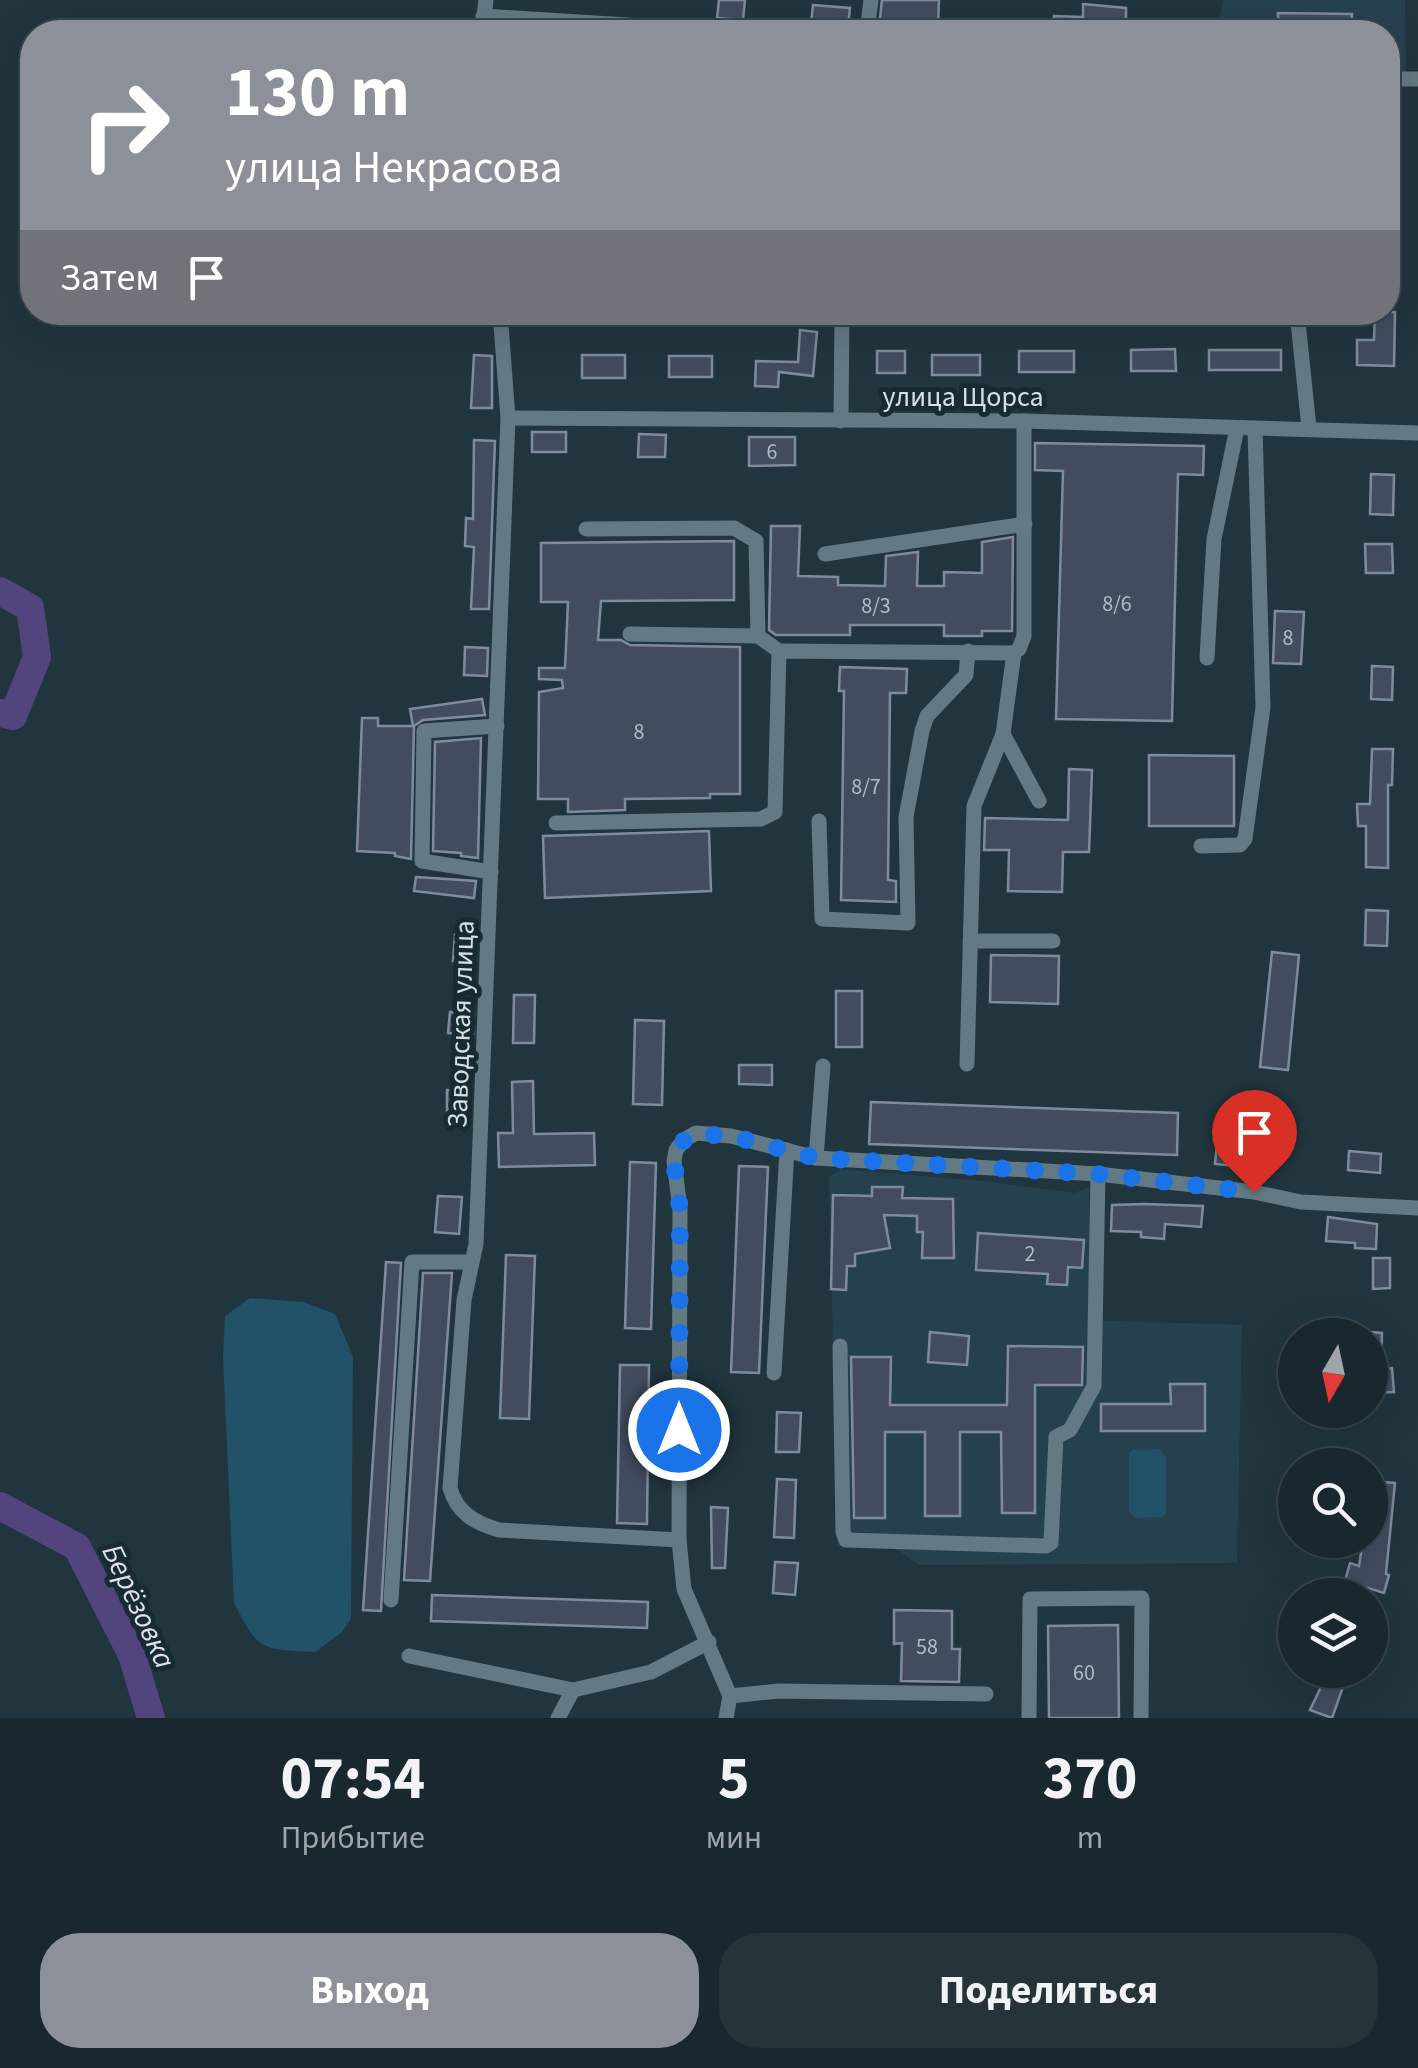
<!DOCTYPE html>
<html lang="ru">
<meta charset="utf-8">
<style>
body{margin:0;font-family:"Source Sans 3",sans-serif;background:#26343a;color:#f1f3f6;height:100vh;display:flex;flex-direction:column;font-size:38px;white-space:nowrap}
*{box-sizing:border-box;margin:0}
p{font-size:32px;color:#9fa6aa}
.icon{flex:none;width:55px;height:55px;fill:none;stroke:currentColor;stroke-width:2;stroke-linecap:round;stroke-linejoin:round}
.map{position:relative;height:1718px;overflow:hidden}
.side{display:flex;flex-direction:column;background:#19282e;flex:1}
.side>*{flex:none}
.hud{position:absolute;left:20px;top:20px;width:1380px;height:305px;border-radius:40px;box-shadow:0 10px 40px #0002,0 0 0 2px #37444a;background:#8c9099;color:#fff;overflow:hidden}
.needle{width:65px;rotate:189deg}
.tools{position:absolute;left:1278px;top:1318px;display:grid;gap:20px}
.tools a{display:grid;place-items:center;width:110px;height:110px;border-radius:50%;background:#19282e;box-shadow:0 10px 40px #0002,0 0 0 2px #37444a;font-size:50px}
.pin{position:absolute;display:grid;place-items:center;width:85px;height:85px;color:#fff;margin:-102px -42px;border-radius:50% 50% 50% 0;rotate:-45deg;box-shadow:0 0 10px #0007}
.pin .icon{rotate:45deg}
.me{position:absolute;width:110px;margin:-55px;rotate:0deg;stroke-linejoin:round;filter:drop-shadow(0 0 8px #0008)}
.turn{display:flex;align-items:center;gap:35px;height:210px;padding:0 40px;font-size:45px}
.turn .icon{width:130px;height:130px;stroke-width:2.5}
.turn b{display:block;font-size:70px;line-height:85px}
.then{display:flex;align-items:center;height:95px;padding:0 40px;background:#0003;gap:20px;font-size:38px}
.eta{display:flex;justify-content:space-evenly;align-items:center;height:170px;text-align:center}
.eta b{font-size:60px;font-weight:700;line-height:70px}
.cta{display:flex;gap:20px;margin-top:auto;padding:20px 40px}
.cta a{flex:1;height:115px;border-radius:40px;background:#8c9099;color:#fff;font-size:40px;font-weight:700;line-height:115px;text-align:center}
.cta a+a{background:#26343a;color:#f1f3f6}
.map>svg:first-child{display:block}
.built{fill:#26414e}
.green{fill:#215267}
.lines{fill:none;stroke-linecap:round;stroke-linejoin:round}
.river{stroke:#52457d;stroke-width:28}
.building{fill:#424c5d;stroke:#7f8a9d;stroke-width:2.5}
.minor{stroke:#637a84;stroke-width:15}
.route{stroke:#1a73e8;stroke-width:18;stroke-dasharray:0 32.4}
.labels{text-anchor:middle;stroke-width:10;stroke-linejoin:round;paint-order:stroke}
.number-label{font-size:22px;fill:#b0bbc4}
.street-label{font-size:28px;fill:#d4e0e6;stroke:#172b34}
.water-label{font-size:30px;font-style:italic;fill:#e2dff1;stroke:#172b34}
</style>
<div class="map">
<svg width="1418" height="1718" viewBox="0 0 1418 1718">
<rect width="100%" height="100%" fill="#21353e"/>
<g class="built">
<polygon points="1223,0 1405,0 1406,72 1388,72 1388,32 1217,32"/>
<polygon points="841,1169 983,1181 1074,1193 1089,1187 1090,1320 1242,1325 1237,1563 919,1565 895,1548 838,1546 829,1178"/>
</g>
<g class="green">
<path d="M 250,1298 L 304,1302 L 335,1314 L 353,1357 L 351,1619 L 342,1632 L 315,1652 C 262,1649 258,1652 234,1602 L 223,1357 L 225,1316 Z"/>
<polygon points="1159,1449 1166,1458 1166,1514 1161,1517 1134,1518 1129,1511 1129,1453 1133,1450"/>
</g>
<g class="lines">
<g class="river">
<polyline points="0,591 30,608 37,657 13,716 0,713"/>
<polyline points="0,1506 77,1547 132,1655 151,1718"/>
</g>
</g>
<g class="building">
<polygon points="719,0 745,0 743,20 717,18"/>
<polygon points="882,0 939,0 938,26 897,24 897,28 879,26"/>
<polygon points="1083,4 1126,8 1126,32 1054,32 1054,16 1083,17"/>
<polygon points="813,5 850,8 848,27 811,24"/>
<polygon points="1278,13 1352,14 1351,32 1278,32"/>
<polygon points="1375,312 1395,312 1394,366 1357,365 1357,340 1374,340"/>
<polygon points="800,330 817,332 813,376 779,372 778,387 755,386 756,361 798,362"/>
<polygon points="1175,349 1176,371 1131,371 1131,350"/>
<rect x="1209" y="350" width="72" height="20"/>
<rect x="877" y="351" width="28" height="22"/>
<rect x="1019" y="351" width="55" height="21"/>
<polygon points="474,355 492,356 492,408 471,408"/>
<rect x="582" y="355" width="43" height="23"/>
<rect x="932" y="355" width="48" height="20"/>
<rect x="669" y="356" width="43" height="21"/>
<rect x="532" y="432" width="34" height="20"/>
<polygon points="639,434 666,435 665,457 638,457"/>
<polygon points="749,437 795,437 795,465 749,466"/>
<polygon points="474,440 495,441 489,609 471,609 474,547 465,546 466,518 473,519"/>
<polygon points="1035,443 1204,446 1203,475 1178,474 1172,721 1056,719 1063,471 1035,470"/>
<polygon points="1371,474 1394,475 1393,515 1370,514"/>
<polygon points="771,526 800,526 798,576 838,577 838,585 885,586 886,556 918,552 917,586 944,586 944,572 982,573 982,542 1013,537 1012,631 982,631 982,636 944,636 944,625 850,625 850,635 776,635 769,630"/>
<polygon points="734,541 734,600 601,601 598,640 621,640 630,645 740,647 740,794 710,794 710,798 625,799 625,810 568,812 568,799 538,799 539,692 563,688 562,680 539,679 539,668 565,668 568,602 541,602 541,543"/>
<polygon points="1365,544 1392,544 1393,573 1366,573"/>
<polygon points="1275,611 1304,612 1301,664 1273,663"/>
<polygon points="465,647 488,648 487,676 464,675"/>
<polygon points="1372,666 1393,667 1392,700 1371,699"/>
<polygon points="840,667 907,669 906,693 890,693 888,880 896,881 896,902 841,900 844,691 839,691"/>
<polygon points="482,699 485,715 423,720 414,726 411,859 395,856 395,853 357,851 362,718 378,718 378,726 413,726 410,709"/>
<polygon points="481,738 478,858 461,856 461,853 433,851 435,742"/>
<polygon points="1372,749 1393,749 1392,785 1388,785 1388,868 1366,867 1366,826 1358,826 1357,804 1370,804"/>
<polygon points="1149,755 1234,756 1234,826 1149,826"/>
<polygon points="1069,769 1092,770 1089,852 1063,852 1062,892 1008,891 1009,850 984,850 985,818 1068,820"/>
<polygon points="709,831 711,891 545,898 543,836"/>
<polygon points="416,877 476,881 474,898 414,891"/>
<polygon points="1366,910 1388,911 1387,946 1365,945"/>
<polygon points="455,935 475,936 473,962 453,961"/>
<polygon points="1272,952 1299,955 1288,1070 1260,1067"/>
<polygon points="991,955 1059,956 1058,1004 990,1002"/>
<rect x="836" y="991" width="26" height="56"/>
<polygon points="514,995 535,995 534,1043 513,1043"/>
<polygon points="450,1012 474,1013 473,1035 448,1033"/>
<polygon points="635,1020 664,1021 662,1105 633,1104"/>
<polygon points="739,1065 772,1065 772,1085 739,1084"/>
<polygon points="533,1081 534,1134 594,1133 595,1165 499,1167 498,1133 513,1133 512,1082"/>
<polygon points="447,1090 467,1091 466,1117 447,1116"/>
<polygon points="871,1102 1178,1113 1177,1155 869,1144"/>
<polygon points="1217,1143 1268,1148 1266,1169 1215,1164"/>
<polygon points="1349,1151 1381,1154 1380,1173 1348,1170"/>
<polygon points="630,1162 656,1163 651,1329 625,1328"/>
<polygon points="739,1166 768,1167 759,1373 731,1372"/>
<polygon points="872,1187 903,1187 902,1198 953,1199 954,1258 922,1258 923,1232 917,1232 917,1216 884,1215 890,1248 855,1254 855,1266 847,1266 846,1290 831,1289 833,1195 872,1196"/>
<polygon points="438,1196 462,1197 459,1234 435,1232"/>
<polygon points="1144,1204 1203,1206 1201,1227 1165,1224 1164,1239 1141,1237 1141,1232 1111,1231 1112,1205"/>
<polygon points="1328,1217 1377,1224 1376,1249 1355,1248 1355,1243 1326,1241"/>
<polygon points="978,1233 1084,1240 1082,1268 1068,1267 1067,1285 1047,1284 1048,1274 976,1270"/>
<polygon points="506,1255 535,1256 529,1419 500,1418"/>
<polygon points="1373,1258 1390,1258 1390,1288 1373,1289"/>
<polygon points="386,1262 401,1263 381,1611 363,1610"/>
<polygon points="423,1273 452,1273 430,1581 404,1580"/>
<polygon points="930,1332 969,1336 967,1365 928,1362"/>
<polygon points="1370,1332 1382,1333 1381,1369 1392,1368 1394,1392 1371,1393"/>
<polygon points="1008,1346 1083,1347 1082,1385 1035,1385 1035,1513 1002,1513 1001,1432 960,1432 960,1516 925,1516 925,1432 885,1432 885,1518 854,1518 851,1357 891,1357 890,1405 1007,1405"/>
<polygon points="620,1365 649,1365 647,1524 617,1523"/>
<polygon points="1170,1384 1205,1384 1205,1431 1101,1431 1101,1404 1171,1404"/>
<polygon points="777,1412 801,1413 799,1452 776,1452"/>
<polygon points="777,1479 796,1480 794,1538 774,1537"/>
<polygon points="1370,1481 1395,1483 1386,1574 1389,1575 1384,1593 1345,1581 1350,1563 1359,1566 1363,1540 1370,1540"/>
<polygon points="711,1507 728,1508 725,1568 712,1568"/>
<polygon points="775,1562 798,1563 795,1595 773,1593"/>
<polygon points="432,1595 648,1602 647,1628 431,1621"/>
<polygon points="894,1610 952,1611 952,1649 960,1649 959,1682 901,1681 902,1643 894,1644"/>
<polygon points="1118,1625 1119,1718 1049,1718 1048,1626"/>
<polygon points="1329,1670 1349,1670 1332,1718 1310,1710"/>
</g>
<g class="lines">
<g class="minor">
<polyline points="483,16 738,32"/>
<polyline points="482,32 486,0"/>
<polyline points="867,32 871,0"/>
<polyline points="1388,79 1418,79"/>
<path d="M 500,312 L 508,418 L 476,1244 L 464,1300 L 450,1488 C 457,1513 475,1523 499,1530 L 679,1540 L 684,1589 L 730,1696 L 726,1718"/>
<polyline points="1297,312 1309,428"/>
<polyline points="508,418 1024,421 1418,433"/>
<polyline points="841,421 842,312"/>
<polyline points="586,529 734,528 756,541 758,636 779,651"/>
<polyline points="825,554 1025,524"/>
<polyline points="630,634 758,636"/>
<polyline points="1207,658 1214,539 1237,428"/>
<polyline points="1003,734 1039,801"/>
<polyline points="819,821 822,919 908,923 906,817 922,731 927,716 966,675 968,651"/>
<polyline points="556,823 761,819 775,812 779,651 1014,653"/>
<polyline points="1201,846 1240,845 1245,839 1263,707 1255,428"/>
<polyline points="491,872 422,861 424,731 497,726"/>
<polyline points="970,941 1053,941"/>
<polyline points="967,1064 974,806 1003,734 1014,653 1019,649 1024,636 1024,421"/>
<polyline points="816,1158 823,1066"/>
<polyline points="840,1346 843,1532 846,1540 1046,1546 1051,1543 1056,1437 1070,1430 1094,1386 1098,1174"/>
<polyline points="774,1373 787,1150"/>
<polyline points="679,1540 680,1209 674,1161 676,1150 684,1140 696,1133 731,1136 816,1158 1098,1174 1254,1192 1301,1202 1418,1208"/>
<polyline points="391,1600 412,1262 470,1262"/>
<polyline points="409,1656 573,1690 651,1672 709,1642"/>
<polyline points="730,1696 778,1691 986,1694"/>
<polyline points="558,1718 573,1690"/>
<polyline points="1029,1718 1030,1599 1142,1598 1141,1718"/>
</g>
</g>
<g class="lines">
<polyline class="route" points="679,1430 680,1209 674,1161 684,1140 696,1134 731,1136 816,1158 1098,1174 1254,1192"/>
</g>
<g class="labels">
<g class="number-label">
<text x="772" y="459">6</text>
<text x="1117" y="611">8/6</text>
<text x="876" y="613">8/3</text>
<text x="1288" y="645">8</text>
<text x="639" y="739">8</text>
<text x="866" y="794">8/7</text>
<text x="1030" y="1261">2</text>
<text x="927" y="1654">58</text>
<text x="1084" y="1680">60</text>
</g>
<g class="street-label">
<text x="963" y="406">улица Щорса</text>
<text transform="translate(460 1024) rotate(-88)" y="10">Заводская улица</text>
</g>
<g class="water-label">
<text transform="translate(139 1606) rotate(65)" y="10">Берёзовка</text>
</g>
</g>
</svg>
<div class="tools">
<a><svg class="needle" viewBox="-14 -14 28 28"><path d="M0-13l5 13h-10z" fill="#e53935"/><path d="M0 13l5-13h-10z" fill="#9fa6aa"/></svg></a>
<a><svg class="icon" aria-label="search" viewBox="0 0 24 24"><circle cx="10" cy="10" r="6"/><path d="M15 15l6 6"/></svg></a>
<a><svg class="icon" aria-label="layers" viewBox="0 0 24 24"><path d="M12 4l9 5-9 5-9-5zM3 14l9 5 9-5"/></svg></a>
</div>
<div class="pin" style="left:1254px;top:1192px;background:#d93025"><svg class="icon" aria-label="arrive" viewBox="0 0 24 24"><path d="M6 21V4h12l-3 4 3 4H6"/></svg></div>
<svg class="me" style="left:679px;top:1430px" viewBox="-20 -20 40 40"><circle r="17" fill="#1a73e8" stroke="#fff" stroke-width="3"/><path d="M0-11L8 9 0 5-8 9z" fill="#fff"/></svg>
<div class="hud">
<div class="turn"><svg class="icon" aria-label="right" viewBox="0 0 24 24"><path d="M7 20v-9h11M14 6l5 5-5 5"/></svg><div><b>130 m</b>улица Некрасова</div></div>
<div class="then">Затем<svg class="icon" aria-label="arrive" viewBox="0 0 24 24"><path d="M6 21V4h12l-3 4 3 4H6"/></svg></div>
</div>
</div>
<section class="side">
<div class="eta">
<div><b>07:54</b><p>Прибытие</p></div>
<div><b>5</b><p>мин</p></div>
<div><b>370</b><p>m</p></div>
</div>
<div class="cta"><a>Выход</a><a>Поделиться</a></div>
</section>
